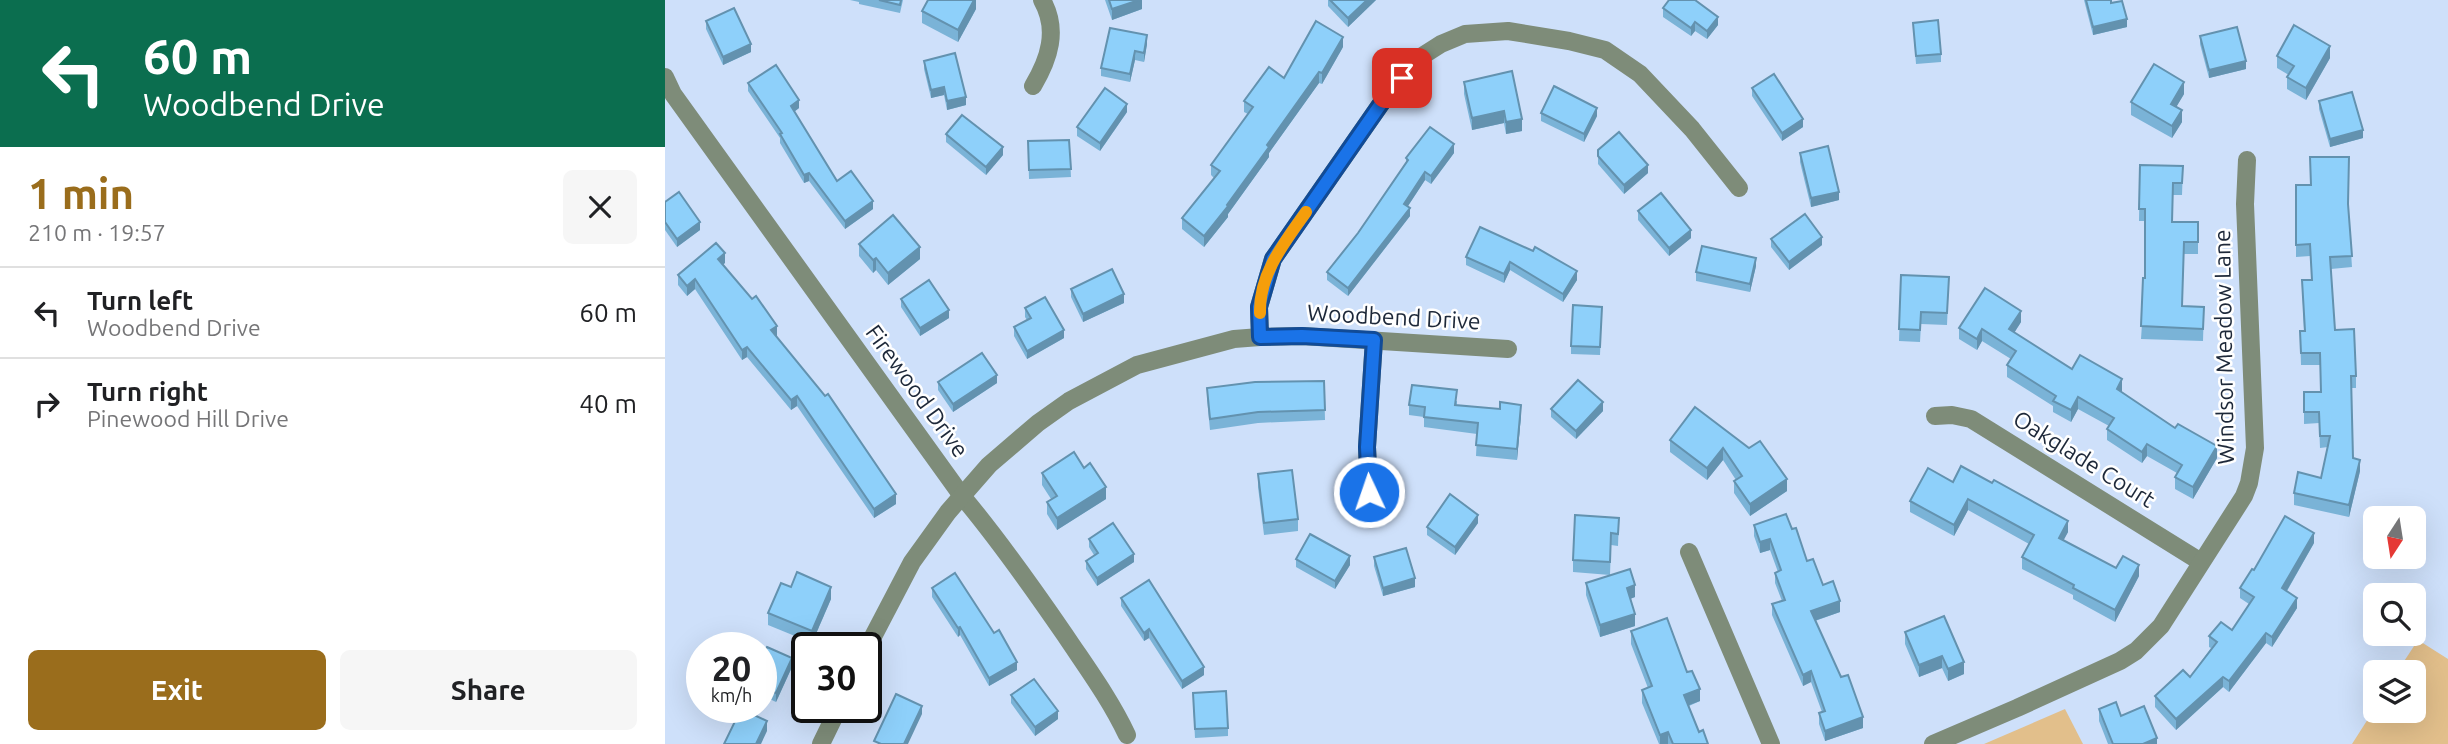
<!DOCTYPE html>
<meta charset="utf-8">
<style>
body{margin:0;font-family:Ubuntu,sans-serif;background:#f6f6f6;color:#202124;height:100vh;display:flex;flex-direction:column;font-size:26px;white-space:nowrap}
*{box-sizing:border-box;margin:0}
p{font-size:23px;color:#757577}
.icon{flex:none;width:38px;height:38px;fill:none;stroke:currentColor;stroke-width:2;stroke-linecap:round;stroke-linejoin:round}
.map{position:relative;flex:1;overflow:hidden}
.details{display:flex;flex-direction:column;background:#fff;width:665px}
.details>*{flex:none}
.top-card{background:#0b6e4f;color:#fff;overflow:hidden}
.needle{width:46px;rotate:192deg}
.tools{position:absolute;left:1698px;top:506px;display:grid;gap:14px}
.tools a{display:grid;place-items:center;width:63px;height:63px;border-radius:10px;background:#fff;box-shadow:0 7px 28px #0002;font-size:35px}
.speed{position:absolute;left:21px;top:632px;display:flex;gap:14px;font-size:35px;font-weight:700;text-align:center}
.speed>*{display:grid;place-content:center;width:91px;height:91px;border-radius:50%;background:#fff;box-shadow:0 7px 28px #0002;line-height:1}
.speed small{font-size:18px;font-weight:400}
.speed .limit{border:4px solid #111;border-radius:10px;background:#fff;color:#111}
.pin{position:absolute;display:grid;place-items:center;width:60px;height:60px;color:#fff;margin:-30px;border-radius:14px;box-shadow:0 4px 10px #0006}
.me{position:absolute;width:77px;margin:-38px;rotate:357deg;stroke-linejoin:round;filter:drop-shadow(0 0 5px #0008)}
.turn{display:flex;align-items:center;gap:24px;height:147px;padding:0 28px;font-size:32px}
.turn .icon{width:91px;height:91px;stroke-width:2.5}
.turn b{display:block;font-size:49px;line-height:60px}
.round{display:grid;place-items:center;flex:none;width:74px;height:74px;border-radius:10px;background:#f6f6f6}
.head{display:flex;align-items:center;justify-content:space-between;height:119px;padding:0 28px}
h1{font-size:42px;font-weight:700;line-height:52px;color:#9a6d1c}
.cta{display:flex;gap:14px;margin-top:auto;padding:14px 28px}
.cta a{flex:1;height:80px;border-radius:10px;background:#9a6d1c;color:#fff;font-size:28px;font-weight:700;line-height:80px;text-align:center}
.cta a+a{background:#f6f6f6;color:#202124}
ul{padding:0;list-style:none}
li{display:flex;align-items:center;gap:21px;height:91px;padding:0 28px;border-top:2px solid #e0e0e0}
li div{flex:1}
li b{display:block;font-size:26px}
li em{font-style:normal}
main{display:flex;flex:1;min-height:0}
.map>svg:first-child{display:block}
.green{fill:#e2bf8b}
.lines{fill:none;stroke-linecap:round;stroke-linejoin:round}
.minor{stroke:#7e8c79;stroke-width:18}
.wall{fill:#7ab3d7}
.shaded-wall{fill:#6392af}
.building{fill:#8ed0fa;stroke:#6392af;stroke-width:2}
.route-casing{stroke:#114b97;stroke-width:18}
.route{stroke:#1a73e8;stroke-width:12}
.slow{stroke:#f59e0b;stroke-width:12}
.labels{text-anchor:middle;stroke-width:5;stroke-linejoin:round;paint-order:stroke}
.street-label{font-size:23px;fill:#1d2839;stroke:#fff}
</style>
<main>
<section class="details">
<div class="top-card">
<div class="turn"><svg class="icon" aria-label="left" viewBox="0 0 24 24"><path d="M17 20v-9H6M10 6l-5 5 5 5"/></svg><div><b>60 m</b>Woodbend Drive</div></div>
</div>
<div class="head"><div><h1>1 min</h1><p>210 m · 19:57</p></div><a class="round"><svg class="icon" aria-label="close" viewBox="0 0 24 24"><path d="M6 6l12 12M18 6L6 18"/></svg></a></div>
<ul>
<li><svg class="icon" aria-label="left" viewBox="0 0 24 24"><path d="M17 20v-9H6M10 6l-5 5 5 5"/></svg><div><b>Turn left</b><p>Woodbend Drive</p></div><em>60 m</em></li>
<li><svg class="icon" aria-label="right" viewBox="0 0 24 24"><path d="M7 20v-9h11M14 6l5 5-5 5"/></svg><div><b>Turn right</b><p>Pinewood Hill Drive</p></div><em>40 m</em></li>
</ul>
<div class="cta"><a>Exit</a><a>Share</a></div>
</section>
<div class="map">
<svg width="1783" height="744" viewBox="0 0 1783 744">
<rect width="100%" height="100%" fill="#cee0fa"/>
<g class="green">
<polygon points="1753,640 1783,659 1783,744 1687,744 1710,708 1710,710 1748,710 1748,672 1732,672"/>
<polygon points="1400,709 1418,744 1319,744"/>
</g>
<g class="lines">
<g class="minor">
<path d="M 0,77 L 8,94 L 297,496 C 334,540 367,587 400,635 C 422,668 445,699 462,735"/>
<path d="M 368,86 C 384,59 394,30 377,0"/>
<polyline points="595,337 594,307 608,259 720,98 754,58 776,44 800,34 843,31 904,41 940,50 975,74 1027,129 1074,188"/>
<polyline points="1270,416 1287,415 1306,419 1536,562"/>
<polyline points="704,492 702,447 709,340"/>
<polyline points="1024,552 1106,744"/>
<polyline points="201,650 247,562 283,512 324,465 373,423 404,401 472,365 569,339 595,337 637,336 843,349"/>
<polyline points="156,744 174,707"/>
<polyline points="1268,744 1352,708 1455,661 1471,651 1496,626 1579,496 1584,483 1590,448 1580,204 1582,160"/>
</g>
</g>
<g class="wall">
<polygon points="185,0 238,0 235,13 194,4 194,2"/>
<polygon points="311,0 311,9 293,42 257,23 257,11"/>
<polygon points="440,0 477,0 477,9 447,20"/>
<polygon points="663,0 711,0 683,27 663,6"/>
<polygon points="1419,0 1446,0 1446,3 1462,27 1428,35"/>
<polygon points="998,8 1053,25 1042,39 1030,31 1026,36 998,17"/>
<polygon points="41,21 86,52 58,65 41,29"/>
<polygon points="1248,23 1276,54 1276,62 1251,64"/>
<polygon points="1535,36 1581,69 1544,78 1535,44"/>
<polygon points="482,44 479,62 470,60 465,82 436,76 436,68"/>
<polygon points="678,47 657,84 654,83 604,153 604,157 563,214 563,217 539,247 517,229 517,218 549,178 546,175 546,165 583,114 579,112 579,101 619,78"/>
<polygon points="1612,56 1665,58 1641,100 1622,89 1622,77 1624,75 1612,68"/>
<polygon points="259,61 301,105 282,110 279,95 266,98 259,69"/>
<polygon points="847,71 857,131 841,134 839,123 807,130 799,94 799,82"/>
<polygon points="83,83 134,108 129,112 172,181 208,209 180,229 144,181 139,183 115,143 115,138 83,91"/>
<polygon points="1087,88 1138,127 1117,141 1087,96"/>
<polygon points="1519,94 1511,107 1517,122 1507,138 1466,115 1466,102"/>
<polygon points="1654,101 1698,138 1665,147 1654,109"/>
<polygon points="462,112 435,151 412,136 412,127"/>
<polygon points="876,113 932,116 919,142 876,121"/>
<polygon points="281,134 338,155 321,175 281,142"/>
<polygon points="404,140 406,177 364,179 363,141"/>
<polygon points="933,150 983,173 959,194 933,164"/>
<polygon points="789,153 766,184 760,180 743,206 745,216 683,296 662,280 662,272 693,233 741,163 741,158"/>
<polygon points="1135,153 1174,200 1146,207 1135,162"/>
<polygon points="1475,165 1518,166 1517,195 1508,195 1507,222 1533,222 1533,254 1519,254 1517,306 1539,307 1538,341 1476,339 1480,278 1480,221 1474,221"/>
<polygon points="1631,185 1683,207 1687,267 1666,269 1670,330 1691,376 1691,388 1686,388 1688,458 1695,471 1684,517 1629,505 1629,493 1656,478 1663,447 1655,448 1654,423 1639,424 1639,392 1656,392 1655,365 1636,365 1635,331 1639,331 1637,280 1647,280 1645,256 1631,257"/>
<polygon points="0,202 35,230 12,247 0,230"/>
<polygon points="973,211 1026,238 1004,256 973,220"/>
<polygon points="815,227 912,280 898,302 845,270 839,283 801,265 801,257"/>
<polygon points="1106,239 1157,245 1124,270 1106,247"/>
<polygon points="194,244 255,259 223,285 211,270 208,273 194,256"/>
<polygon points="60,263 58,264 112,336 111,336 231,504 209,518 132,406 126,410 82,357 77,360 30,289 22,296 13,285 13,275"/>
<polygon points="1091,266 1085,292 1031,281 1031,272"/>
<polygon points="1236,275 1284,277 1282,325 1256,324 1255,342 1234,341"/>
<polygon points="406,289 459,303 418,322 406,297"/>
<polygon points="236,299 284,318 255,336 236,307"/>
<polygon points="937,307 935,355 906,354 906,346"/>
<polygon points="360,308 399,338 362,359 349,336 349,327 362,320 360,317"/>
<polygon points="1356,322 1349,333 1407,369 1457,391 1456,392 1552,458 1528,499 1510,489 1510,477 1512,473 1482,456 1477,463 1442,440 1442,429 1444,426 1413,409 1406,422 1388,412 1388,406 1342,377 1342,365 1346,359 1317,341 1312,350 1294,339 1294,328"/>
<polygon points="659,381 660,420 593,423 545,430 542,398 542,388"/>
<polygon points="273,382 332,383 288,412 273,390"/>
<polygon points="792,401 792,406 856,415 852,460 811,456 812,434 759,427 759,417 744,415 744,405"/>
<polygon points="1030,407 1122,491 1085,516 1069,493 1069,481 1071,480 1058,460 1042,480 1005,452 1005,440"/>
<polygon points="886,409 938,411 911,439 886,417"/>
<polygon points="377,473 441,499 392,530 382,514 382,502 386,499 377,485"/>
<polygon points="593,474 633,519 633,531 599,535 593,487"/>
<polygon points="1288,482 1403,532 1398,540 1451,568 1474,576 1450,622 1408,599 1408,595 1357,569 1357,557 1364,544 1303,510 1289,536 1245,512 1245,501"/>
<polygon points="954,518 953,546 946,545 945,575 908,572 908,560"/>
<polygon points="813,523 790,555 762,535 762,527"/>
<polygon points="1089,525 1127,529 1142,561 1175,612 1150,621 1198,728 1160,741 1154,724 1154,713 1157,712 1146,682 1138,686 1107,615 1107,604 1117,601 1110,583 1110,573 1113,572 1105,550 1095,553 1089,536"/>
<polygon points="424,539 469,562 432,586 421,569 421,561 429,555 424,547"/>
<polygon points="1649,543 1622,591 1632,608 1607,647 1601,643 1564,692 1558,687 1511,730 1490,707 1490,696 1525,677 1546,648 1544,647 1544,636 1567,630 1584,604 1575,598 1575,588 1589,570"/>
<polygon points="709,557 750,587 718,596 709,566"/>
<polygon points="631,559 685,565 670,589 631,567"/>
<polygon points="921,583 970,597 965,599 970,626 935,637 921,595"/>
<polygon points="126,587 166,599 147,643 103,625 103,613"/>
<polygon points="267,588 352,670 324,686 295,635 293,637 267,597"/>
<polygon points="456,598 539,675 517,689 484,638 479,641 456,606"/>
<polygon points="966,631 1022,672 1035,701 1024,706 1034,732 1043,744 994,744 977,703 977,690 983,688 966,644"/>
<polygon points="1240,632 1299,662 1299,674 1283,681 1277,668 1254,677 1240,644"/>
<polygon points="96,660 127,667 111,702 96,695"/>
<polygon points="346,695 393,719 370,736 346,703"/>
<polygon points="528,701 563,728 563,736 530,738"/>
<polygon points="1434,709 1456,716 1492,744 1443,744 1434,721"/>
</g>
<g class="shaded-wall">
<polygon points="309,0 311,0 311,9 293,42 293,30"/>
<polygon points="474,0 477,0 477,9 447,20 447,9"/>
<polygon points="702,0 711,0 683,27 683,18"/>
<polygon points="1053,17 1053,25 1042,39 1042,31"/>
<polygon points="1462,19 1462,27 1428,35 1428,27"/>
<polygon points="1030,22 1030,31 1026,36 1026,28"/>
<polygon points="482,35 482,44 479,62 479,53"/>
<polygon points="678,37 678,47 657,84 657,73"/>
<polygon points="86,44 86,52 58,65 58,57"/>
<polygon points="1665,46 1665,58 1641,100 1641,88"/>
<polygon points="470,51 470,60 465,82 465,74"/>
<polygon points="1581,61 1581,69 1544,78 1544,70"/>
<polygon points="654,72 654,83 604,153 604,157 563,214 563,217 539,247 539,236 602,145"/>
<polygon points="1519,82 1519,94 1506,116 1506,104"/>
<polygon points="279,87 279,95 266,98 266,90"/>
<polygon points="301,97 301,105 282,110 282,101"/>
<polygon points="134,100 134,108 126,114 126,106"/>
<polygon points="462,104 462,112 435,151 435,143"/>
<polygon points="932,108 932,116 919,142 919,134"/>
<polygon points="1517,110 1517,122 1507,138 1507,126"/>
<polygon points="839,111 839,123 807,130 807,118"/>
<polygon points="857,119 857,131 841,134 841,122"/>
<polygon points="1138,119 1138,127 1117,141 1117,133"/>
<polygon points="1698,130 1698,138 1665,147 1665,139"/>
<polygon points="789,144 789,153 766,184 766,176"/>
<polygon points="338,147 338,155 321,175 321,167"/>
<polygon points="983,165 983,173 959,194 959,185"/>
<polygon points="760,172 760,180 739,212 739,204"/>
<polygon points="144,173 144,181 139,183 139,175"/>
<polygon points="1174,192 1174,200 1146,207 1146,198"/>
<polygon points="208,201 208,209 180,229 180,221"/>
<polygon points="745,208 745,216 683,296 683,288"/>
<polygon points="35,222 35,230 12,247 12,239"/>
<polygon points="1026,230 1026,238 1004,256 1004,248"/>
<polygon points="1157,237 1157,245 1124,270 1124,262"/>
<polygon points="255,247 255,259 223,285 223,273"/>
<polygon points="60,253 60,263 53,269 53,259"/>
<polygon points="211,258 211,270 208,273 208,260"/>
<polygon points="1091,258 1091,266 1085,292 1085,284"/>
<polygon points="845,262 845,270 839,283 839,274"/>
<polygon points="912,271 912,280 898,302 898,294"/>
<polygon points="30,279 30,289 22,296 22,286"/>
<polygon points="459,294 459,303 418,322 418,314"/>
<polygon points="284,310 284,318 255,336 255,328"/>
<polygon points="1356,311 1356,322 1344,341 1344,329"/>
<polygon points="112,326 112,336 106,340 106,330"/>
<polygon points="1317,329 1317,341 1312,350 1312,339"/>
<polygon points="399,330 399,338 362,359 362,351"/>
<polygon points="82,347 82,357 77,360 77,350"/>
<polygon points="332,375 332,383 288,412 288,404"/>
<polygon points="1457,379 1457,391 1452,401 1452,389"/>
<polygon points="132,396 132,406 126,410 126,400"/>
<polygon points="1413,397 1413,409 1406,422 1406,410"/>
<polygon points="938,402 938,411 911,439 911,431"/>
<polygon points="856,405 856,415 852,460 852,449"/>
<polygon points="1482,444 1482,456 1477,463 1477,452"/>
<polygon points="1552,446 1552,458 1528,499 1528,487"/>
<polygon points="1058,448 1058,460 1042,480 1042,468"/>
<polygon points="1695,460 1695,471 1684,517 1684,505"/>
<polygon points="1122,479 1122,491 1085,516 1085,504"/>
<polygon points="441,487 441,499 392,530 392,518"/>
<polygon points="231,494 231,504 209,518 209,509"/>
<polygon points="1303,499 1303,510 1289,536 1289,525"/>
<polygon points="813,515 813,523 790,555 790,547"/>
<polygon points="1403,521 1403,532 1394,549 1394,538"/>
<polygon points="1649,533 1649,543 1617,599 1617,588"/>
<polygon points="1105,539 1105,550 1095,553 1095,542"/>
<polygon points="469,554 469,562 432,586 432,578"/>
<polygon points="685,556 685,565 670,589 670,581"/>
<polygon points="1474,565 1474,576 1450,622 1450,610"/>
<polygon points="750,578 750,587 718,596 718,588"/>
<polygon points="970,585 970,597 962,600 962,588"/>
<polygon points="166,587 166,599 147,643 147,631"/>
<polygon points="1632,598 1632,608 1607,647 1607,637"/>
<polygon points="1175,601 1175,612 1146,622 1146,611"/>
<polygon points="970,614 970,626 935,637 935,625"/>
<polygon points="295,627 295,635 293,637 293,628"/>
<polygon points="484,629 484,638 479,641 479,633"/>
<polygon points="1601,633 1601,643 1564,692 1564,681"/>
<polygon points="1277,656 1277,668 1254,677 1254,665"/>
<polygon points="127,658 127,667 111,702 111,693"/>
<polygon points="352,662 352,670 324,686 324,678"/>
<polygon points="1299,662 1299,674 1283,681 1283,669"/>
<polygon points="539,667 539,675 517,689 517,681"/>
<polygon points="1146,671 1146,682 1138,686 1138,675"/>
<polygon points="1558,677 1558,687 1511,730 1511,719"/>
<polygon points="1035,689 1035,701 1019,707 1019,695"/>
<polygon points="257,706 257,714 243,744 239,744"/>
<polygon points="393,711 393,719 370,736 370,727"/>
<polygon points="1198,717 1198,728 1160,741 1160,731"/>
<polygon points="102,721 102,731 96,744 91,744"/>
<polygon points="1003,732 1003,744 995,744 995,735"/>
<polygon points="1492,738 1492,744 1478,744"/>
</g>
<g class="building">
<polygon points="214,0 236,0 235,5"/>
<polygon points="263,0 309,0 293,30 257,11"/>
<polygon points="444,0 474,0 447,9"/>
<polygon points="665,0 702,0 683,18"/>
<polygon points="1004,0 1030,0 1053,17 1042,31 1030,22 1026,28 998,8"/>
<polygon points="1421,0 1446,0 1446,3 1457,1 1462,19 1428,27"/>
<polygon points="69,8 86,44 58,57 41,21"/>
<polygon points="1273,20 1276,54 1251,56 1248,23"/>
<polygon points="651,21 678,37 657,73 654,72 602,145 604,147 562,205 563,206 539,236 517,218 555,171 546,165 588,107 579,101 604,67 619,78"/>
<polygon points="1629,25 1665,46 1641,88 1622,77 1629,66 1612,56"/>
<polygon points="1572,27 1581,61 1544,70 1535,36"/>
<polygon points="445,28 482,35 479,53 470,51 465,74 436,68"/>
<polygon points="290,53 301,97 282,101 279,87 266,90 259,61"/>
<polygon points="1489,64 1519,82 1506,104 1517,110 1507,126 1466,102"/>
<polygon points="111,65 134,100 126,106 172,181 186,171 208,201 180,221 144,173 139,175 115,134 117,133 83,83"/>
<polygon points="847,71 857,119 841,122 839,111 807,118 799,82"/>
<polygon points="1109,74 1138,119 1117,133 1087,88"/>
<polygon points="889,86 932,108 919,134 876,113"/>
<polygon points="440,88 462,104 435,143 412,127"/>
<polygon points="1687,92 1698,130 1665,139 1654,101"/>
<polygon points="297,115 338,147 321,167 281,134"/>
<polygon points="765,127 789,144 766,176 760,172 739,204 745,208 683,288 662,272 693,233 743,160 741,158"/>
<polygon points="954,132 983,165 959,185 933,156 933,150"/>
<polygon points="404,140 406,169 364,170 363,141"/>
<polygon points="1163,146 1174,192 1146,198 1135,153"/>
<polygon points="1645,157 1684,157 1683,204 1687,256 1665,257 1670,330 1689,329 1691,376 1686,376 1688,458 1695,460 1684,505 1629,493 1633,472 1656,478 1665,436 1655,436 1654,412 1639,412 1639,392 1656,392 1655,353 1636,353 1635,331 1640,331 1637,280 1647,280 1645,244 1631,245 1631,185 1646,185"/>
<polygon points="1475,165 1518,166 1517,183 1508,183 1507,222 1533,222 1533,242 1519,242 1517,306 1539,307 1538,329 1476,326 1478,278 1480,278 1480,209 1474,209"/>
<polygon points="14,192 35,222 12,239 0,222 0,202"/>
<polygon points="996,193 1026,230 1004,248 973,211"/>
<polygon points="1140,214 1157,237 1124,262 1106,239"/>
<polygon points="228,215 255,247 223,273 211,258 208,260 194,244"/>
<polygon points="815,227 868,251 870,247 912,271 898,294 845,262 839,274 801,257"/>
<polygon points="51,243 60,253 53,259 87,299 91,296 112,326 106,330 160,396 163,394 231,494 209,509 132,396 126,400 82,347 77,350 30,279 22,286 13,275"/>
<polygon points="1037,246 1091,258 1085,284 1031,272"/>
<polygon points="447,269 459,294 418,314 406,289"/>
<polygon points="1236,275 1284,277 1282,313 1256,312 1255,330 1234,329"/>
<polygon points="264,280 284,310 255,328 236,299"/>
<polygon points="1320,288 1356,311 1344,329 1407,369 1415,355 1457,379 1452,389 1510,428 1513,424 1552,446 1528,487 1510,477 1517,465 1482,444 1477,452 1442,429 1449,418 1413,397 1406,410 1388,401 1391,396 1342,365 1351,351 1317,329 1312,339 1294,328"/>
<polygon points="380,297 399,330 362,351 349,327 366,318 360,308"/>
<polygon points="908,305 937,307 935,347 906,346"/>
<polygon points="317,353 332,375 288,404 273,382"/>
<polygon points="913,380 938,402 911,431 886,409"/>
<polygon points="659,381 660,410 593,412 545,419 542,388 590,382"/>
<polygon points="747,385 792,390 790,405 835,409 835,402 856,405 852,449 811,445 813,423 759,417 760,407 744,405"/>
<polygon points="1030,407 1084,448 1095,441 1122,479 1085,504 1069,481 1077,476 1058,448 1042,468 1005,440"/>
<polygon points="409,452 419,468 425,463 441,487 392,518 382,502 392,496 377,473"/>
<polygon points="1296,466 1327,483 1329,480 1403,521 1394,538 1451,568 1458,556 1474,565 1450,610 1408,588 1409,585 1357,557 1369,535 1303,499 1289,525 1245,501 1263,468 1288,482"/>
<polygon points="627,470 633,519 599,523 593,474"/>
<polygon points="785,494 813,515 790,547 762,527"/>
<polygon points="1121,514 1127,529 1131,528 1142,561 1148,559 1158,585 1168,581 1175,601 1146,611 1176,677 1183,675 1198,717 1160,731 1154,713 1160,711 1146,671 1138,675 1107,604 1120,600 1110,573 1116,570 1105,539 1095,542 1089,525"/>
<polygon points="910,515 954,518 953,534 946,533 945,562 908,560"/>
<polygon points="1620,516 1649,533 1617,588 1632,598 1607,637 1601,633 1564,681 1558,677 1511,719 1490,696 1518,670 1525,677 1552,642 1544,636 1556,622 1567,630 1589,597 1575,588 1587,569 1589,570"/>
<polygon points="448,523 469,554 432,578 421,561 433,553 424,539"/>
<polygon points="645,534 685,556 670,581 631,559"/>
<polygon points="741,548 750,578 718,588 709,557"/>
<polygon points="965,569 970,585 962,588 970,614 935,625 921,583"/>
<polygon points="132,572 166,587 147,631 103,613 116,583 126,587"/>
<polygon points="290,573 329,633 334,630 352,662 324,678 295,627 293,628 267,588"/>
<polygon points="484,580 539,667 517,681 484,629 479,633 456,598"/>
<polygon points="1279,616 1299,662 1283,669 1277,656 1254,665 1240,632"/>
<polygon points="1002,618 1022,672 1027,671 1035,689 1019,695 1034,732 1038,730 1043,744 1008,744 1003,732 995,735 977,690 987,686 966,631"/>
<polygon points="102,647 127,658 111,693 96,687 96,660"/>
<polygon points="369,679 393,711 370,727 346,695"/>
<polygon points="561,691 563,728 530,729 528,693"/>
<polygon points="231,694 257,706 239,744 216,744 209,741"/>
<polygon points="1451,702 1456,716 1479,706 1492,738 1478,744 1448,744 1434,709"/>
<polygon points="76,709 102,721 91,744 59,744"/>
</g>
<g class="lines">
<defs>
<polyline id="route" points="704,492 702,447 709,340 637,336 595,337 594,307 608,259 720,98 737,78"/>
</defs>
<use href="#route" class="route-casing"/>
<use href="#route" class="route"/>
<path class="slow" d="M 595,313 C 594,274 619,243 641,212"/>
</g>
<g class="labels">
<g class="street-label">
<text transform="translate(729 317) rotate(3)" y="8">Woodbend Drive</text>
<text transform="translate(1559 347) rotate(-91)" y="8">Windsor Meadow Lane</text>
<text transform="translate(252 391) rotate(54)" y="8">Firewood Drive</text>
<text transform="translate(1419 459) rotate(32)" y="8">Oakglade Court</text>
</g>
</g>
</svg>
<div class="tools">
<a><svg class="needle" viewBox="-14 -14 28 28"><path d="M0-13l5 13h-10z" fill="#e53935"/><path d="M0 13l5-13h-10z" fill="#757577"/></svg></a>
<a><svg class="icon" aria-label="search" viewBox="0 0 24 24"><circle cx="10" cy="10" r="6"/><path d="M15 15l6 6"/></svg></a>
<a><svg class="icon" aria-label="layers" viewBox="0 0 24 24"><path d="M12 4l9 5-9 5-9-5zM3 14l9 5 9-5"/></svg></a>
</div>
<div class="speed"><div>20<small>km/h</small></div><div class="limit">30</div></div>
<div class="pin" style="left:737px;top:78px;background:#d93025"><svg class="icon" aria-label="arrive" viewBox="0 0 24 24"><path d="M6 21V4h12l-3 4 3 4H6"/></svg></div>
<svg class="me" style="left:704px;top:492px" viewBox="-20 -20 40 40"><circle r="17" fill="#1a73e8" stroke="#fff" stroke-width="3"/><path d="M0-11L8 9 0 5-8 9z" fill="#fff"/></svg>
</div>
</main>
